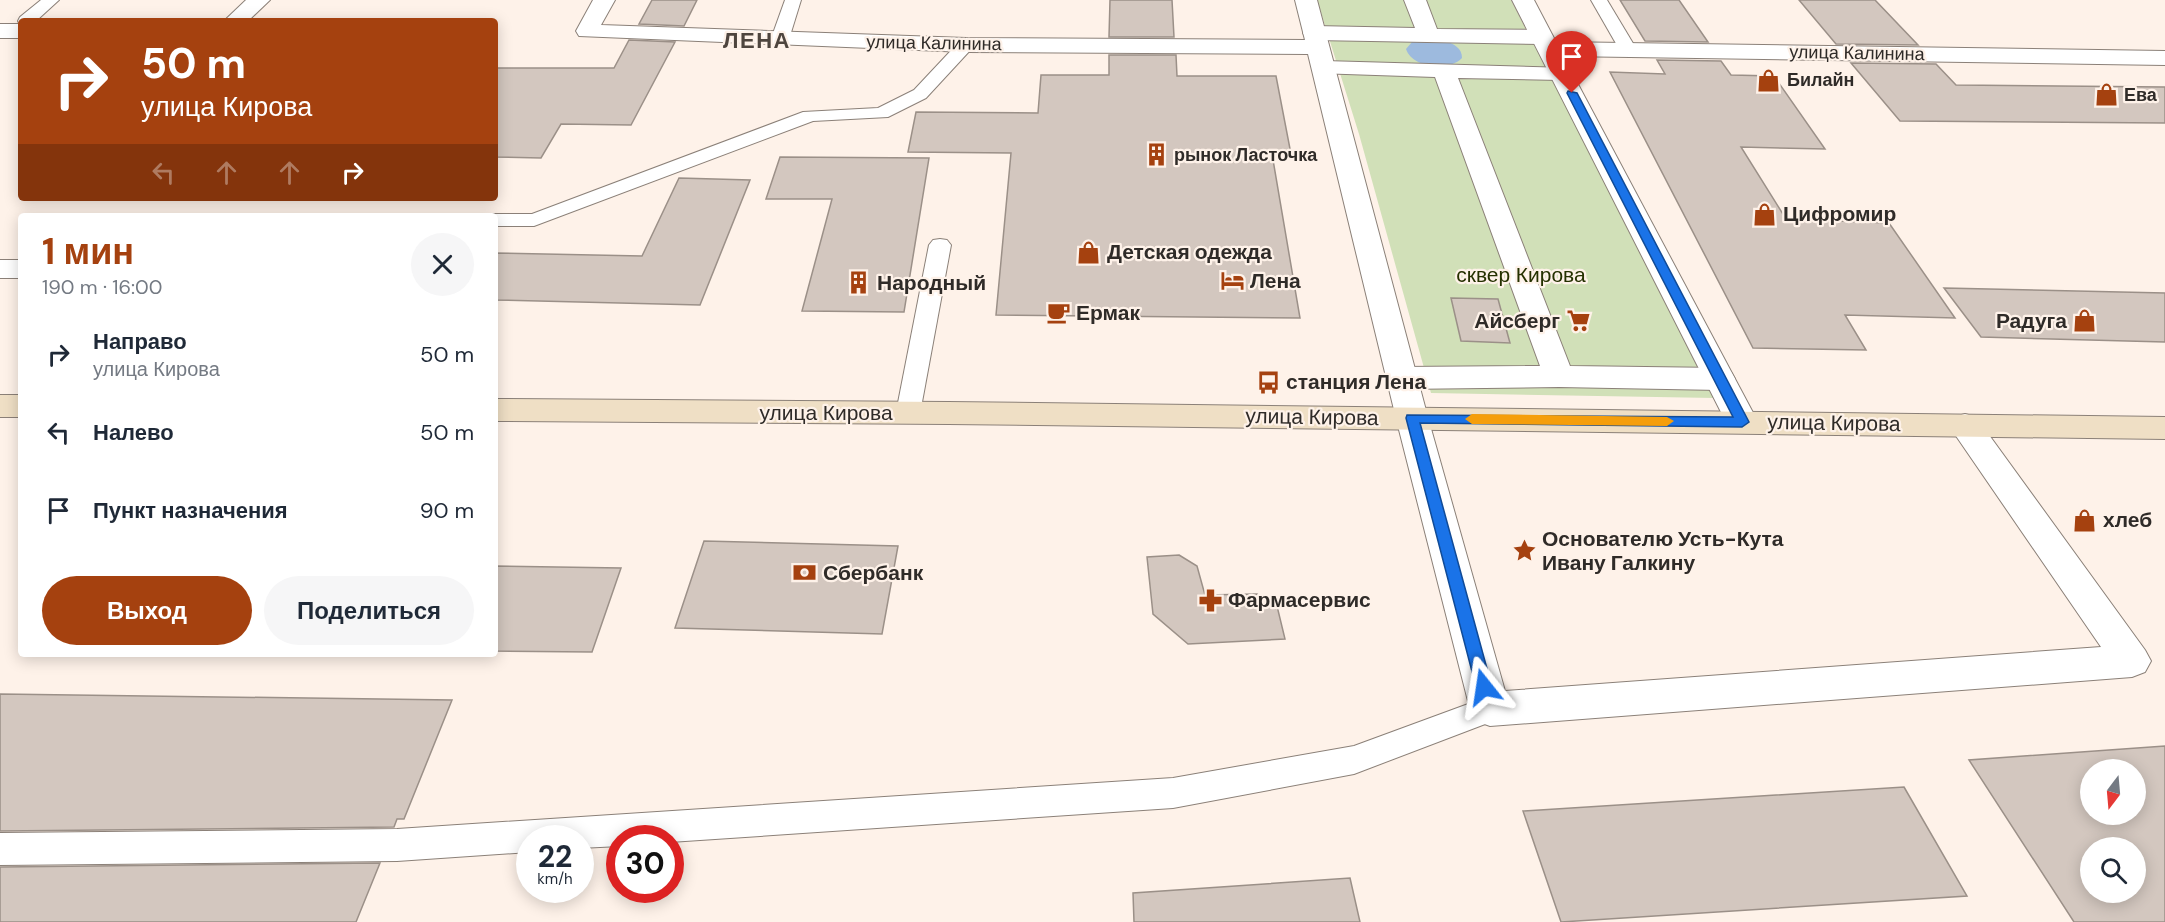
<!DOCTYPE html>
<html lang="ru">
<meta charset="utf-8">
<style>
body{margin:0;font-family:"DM Sans",sans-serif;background:#f6f6f7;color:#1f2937;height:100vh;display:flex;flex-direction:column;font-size:22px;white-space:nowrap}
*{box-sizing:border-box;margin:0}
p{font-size:20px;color:#747a83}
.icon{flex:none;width:33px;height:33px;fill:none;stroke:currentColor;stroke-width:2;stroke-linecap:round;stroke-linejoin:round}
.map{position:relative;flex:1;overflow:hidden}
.side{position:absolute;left:18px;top:213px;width:480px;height:444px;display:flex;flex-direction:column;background:#fff;border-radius:6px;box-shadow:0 3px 15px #0003}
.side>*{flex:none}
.hud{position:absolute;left:18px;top:18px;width:480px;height:183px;border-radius:6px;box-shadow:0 3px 15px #0003;background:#a5410f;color:#fff;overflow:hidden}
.needle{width:39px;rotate:196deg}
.fabs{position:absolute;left:2080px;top:759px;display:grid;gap:12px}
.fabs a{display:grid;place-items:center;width:66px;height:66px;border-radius:50%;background:#fff;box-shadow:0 3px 15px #0003;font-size:30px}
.speed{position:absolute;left:516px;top:825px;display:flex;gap:12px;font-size:30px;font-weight:700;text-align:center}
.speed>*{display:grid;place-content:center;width:78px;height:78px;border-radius:50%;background:#fff;box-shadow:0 3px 15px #0003;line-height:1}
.speed small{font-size:15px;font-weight:400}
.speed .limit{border:9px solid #d22;background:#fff;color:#111}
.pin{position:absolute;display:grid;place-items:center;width:51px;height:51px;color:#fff;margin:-62px -26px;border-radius:50% 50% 50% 0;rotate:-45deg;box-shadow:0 0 6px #0007}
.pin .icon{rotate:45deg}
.me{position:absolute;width:66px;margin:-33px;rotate:345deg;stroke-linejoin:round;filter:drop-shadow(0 0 4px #0008)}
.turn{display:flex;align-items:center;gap:21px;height:126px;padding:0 24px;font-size:27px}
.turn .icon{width:78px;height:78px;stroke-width:2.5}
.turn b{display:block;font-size:42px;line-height:51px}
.lanes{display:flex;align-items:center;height:57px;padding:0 24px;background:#0003;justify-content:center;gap:30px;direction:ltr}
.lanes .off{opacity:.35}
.round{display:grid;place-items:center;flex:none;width:63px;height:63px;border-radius:32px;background:#f6f6f7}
.headline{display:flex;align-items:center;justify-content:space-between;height:102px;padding:0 24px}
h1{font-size:36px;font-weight:700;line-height:45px;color:#a5410f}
.cta{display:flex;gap:12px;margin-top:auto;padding:12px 24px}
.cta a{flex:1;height:69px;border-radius:36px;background:#a5410f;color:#fff;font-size:24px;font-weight:700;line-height:69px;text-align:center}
.cta a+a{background:#f6f6f7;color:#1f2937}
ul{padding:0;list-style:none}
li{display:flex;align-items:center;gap:18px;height:78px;padding:0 24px}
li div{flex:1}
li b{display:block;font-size:22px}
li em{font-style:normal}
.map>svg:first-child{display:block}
.green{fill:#d1e0b8}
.water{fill:#9dbade}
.building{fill:#d3c7bf;stroke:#9b9088;stroke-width:1.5;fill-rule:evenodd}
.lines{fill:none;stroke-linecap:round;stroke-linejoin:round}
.service-casing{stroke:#8b8078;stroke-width:2}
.pedestrian-casing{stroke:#8b8078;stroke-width:2}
.minor-casing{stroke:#8b8078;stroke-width:2}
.secondary-casing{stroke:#8b8078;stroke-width:2}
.service{fill:#fff;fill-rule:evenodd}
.pedestrian{fill:#fff;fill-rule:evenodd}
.minor{fill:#fff;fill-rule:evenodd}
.secondary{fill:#efdfc5;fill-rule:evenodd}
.route{fill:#1a73e8;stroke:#114b97;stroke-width:1.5}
.slow{fill:#f59e0b}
.labels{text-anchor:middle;stroke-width:4.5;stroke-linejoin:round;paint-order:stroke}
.far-street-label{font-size:18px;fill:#2f2b28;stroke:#fef2e9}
.far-poi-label{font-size:18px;font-weight:bold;fill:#2f2b28;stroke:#fef2e9;text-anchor:start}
.poi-label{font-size:21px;font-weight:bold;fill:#2f2b28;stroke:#fef2e9;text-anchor:start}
.park-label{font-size:21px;fill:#253100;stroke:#fef2e9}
.street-label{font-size:21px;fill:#2f2b28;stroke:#fef2e9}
.far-district-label{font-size:22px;font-weight:bold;letter-spacing:1.5px;fill:#4e453e;stroke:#fef2e9}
</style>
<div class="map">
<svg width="2165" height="922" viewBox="0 0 2165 922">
<rect width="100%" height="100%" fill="#fef2e9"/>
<polygon class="green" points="1317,0 1511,0 1715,398 1431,393 1359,134"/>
<path class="water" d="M 1445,41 C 1454,44 1462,48 1462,58 C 1449,72 1412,68 1406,49 L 1412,42 Z"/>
<g class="building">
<polygon points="652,0 697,0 684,26 639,24"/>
<polygon points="1110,0 1172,0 1174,37 1109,37"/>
<polygon points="1620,0 1679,0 1708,42 1645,41"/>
<polygon points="1799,0 1875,0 1918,45 1836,44"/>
<polygon points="629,40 675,42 631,125 561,124 541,158 495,157 495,68 614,68"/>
<polygon points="1109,55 1176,55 1177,76 1276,76 1291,154 1272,154 1300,318 996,315 1011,153 908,152 916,112 1038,113 1041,75 1109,75"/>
<polygon points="1657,60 1721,61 1731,75 1774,76 1825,149 1741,147 1786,219 1889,223 1955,318 1845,315 1866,350 1753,348 1610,72 1665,74"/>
<polygon points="1851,63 1936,64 1956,85 2165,87 2165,123 1900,121"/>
<polygon points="780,157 929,158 904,312 802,311 832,199 766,199"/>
<polygon points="679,178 750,180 700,305 495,300 495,253 642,256"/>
<polygon points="1944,288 2165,293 2165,342 1981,337"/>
<polygon points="1451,298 1498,299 1510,343 1461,341"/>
<polygon points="704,541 898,546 882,634 675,628"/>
<polygon points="1179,555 1197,566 1205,595 1257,594 1277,606 1285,639 1188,644 1153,614 1147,557"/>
<polygon points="495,566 621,568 592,652 495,651"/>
<polygon points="0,694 452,700 404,819 397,819 394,827 0,831"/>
<path d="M 2165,746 L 2165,922 L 2074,922 L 1969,760 ZM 2091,770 L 2136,770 L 2136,814 L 2091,814 ZM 2091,848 L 2136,848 L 2136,892 L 2091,892 Z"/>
<polygon points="1904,787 1967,896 1561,922 1523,811"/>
<polygon points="380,863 356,922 0,922 0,867"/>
<polygon points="1350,878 1360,922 1134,922 1133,893"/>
</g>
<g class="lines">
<defs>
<g id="service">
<polygon points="41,0 59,0 36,21 21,21 20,25 18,21 20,17"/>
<polygon points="785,0 801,0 789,39 786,43 774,43 771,39"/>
<polygon points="1591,0 1607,0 1637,50 1634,54 1622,54"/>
<polygon points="966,40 972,41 975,45 926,98 888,117 813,121 534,226 495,226 495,216 487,216 495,214 532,214 803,112 878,108 914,90 960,41"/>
<polygon points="940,239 947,240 951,245 920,413 917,419 908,422 899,419 896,413 929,245 933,240"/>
<polygon points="1490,696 1501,700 1505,709 1501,718 1354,774 1173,808 670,842 670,838 620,838 620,846 580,848 580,838 530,838 530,852 397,861 0,865 0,833 397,829 1173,778 1354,746"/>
</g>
<g id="pedestrian">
<polygon points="1404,0 1426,0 1437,29 1542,30 1550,32 1553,37 1550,42 1542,44 1314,40 1306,38 1303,33 1306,28 1314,26 1415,28"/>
<polygon points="1324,61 1569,68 1573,73 1569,78 1561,80 1458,78 1570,366 1720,368 1731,372 1735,379 1731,386 1720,390 1559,387 1402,389 1391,385 1387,378 1391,371 1402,367 1540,366 1435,77 1316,73 1313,68 1316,63"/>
</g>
<g id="minor">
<polygon points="246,0 270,0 248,21 224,21"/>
<polygon points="593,0 615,0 601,25 966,38 1305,40 1295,0 1317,0 1428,418 1505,691 2101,647 1954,433 1949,425 1954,417 1965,414 1976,417 2145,650 2151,661 2145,672 2132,677 1490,726 1476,721 1470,709 1396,418 1308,54 966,52 579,36 576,31"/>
<polygon points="1512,0 1534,0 1556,42 2165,51 2165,65 1563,56 1758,422 1753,430 1742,433 1731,430 1726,422"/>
<rect x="0" y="24" width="21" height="14"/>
<rect x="0" y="260" width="21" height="18"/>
</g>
<g id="secondary">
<rect x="0" y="395" width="21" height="22"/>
<polygon points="495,399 948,402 2165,417 2165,439 948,424 495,421"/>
</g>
</defs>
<use href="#service" class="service-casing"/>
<use href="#pedestrian" class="pedestrian-casing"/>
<use href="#minor" class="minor-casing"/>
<use href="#secondary" class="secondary-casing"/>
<use href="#service" class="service"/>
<use href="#pedestrian" class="pedestrian"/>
<use href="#minor" class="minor"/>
<use href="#secondary" class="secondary"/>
</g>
<polygon class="route" points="1568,91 1577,93 1749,422 1742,427 1420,423 1492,687 1489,692 1484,694 1478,692 1476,687 1406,418 1407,415 1733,417 1567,93"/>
<polygon class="slow" points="1472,414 1667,417 1674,421 1667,426 1472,424 1465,419"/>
<defs>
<symbol id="shop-bare" viewBox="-9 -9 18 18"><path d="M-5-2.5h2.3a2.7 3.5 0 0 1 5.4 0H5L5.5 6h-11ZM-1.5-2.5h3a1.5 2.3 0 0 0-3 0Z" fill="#a5410f" stroke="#fef2e9" stroke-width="2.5" paint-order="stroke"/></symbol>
<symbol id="building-bare" viewBox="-9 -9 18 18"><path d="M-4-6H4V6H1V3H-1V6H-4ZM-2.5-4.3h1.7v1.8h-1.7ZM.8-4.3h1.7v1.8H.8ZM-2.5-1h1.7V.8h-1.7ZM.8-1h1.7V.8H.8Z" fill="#a5410f" stroke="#fef2e9" stroke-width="2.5" paint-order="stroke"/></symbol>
<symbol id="hotel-bare" viewBox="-9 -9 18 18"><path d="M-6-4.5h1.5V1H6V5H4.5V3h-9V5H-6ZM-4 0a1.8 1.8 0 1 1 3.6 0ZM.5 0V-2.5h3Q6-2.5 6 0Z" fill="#a5410f" stroke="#fef2e9" stroke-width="2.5" paint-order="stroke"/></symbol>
<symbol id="cafe-bare" viewBox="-9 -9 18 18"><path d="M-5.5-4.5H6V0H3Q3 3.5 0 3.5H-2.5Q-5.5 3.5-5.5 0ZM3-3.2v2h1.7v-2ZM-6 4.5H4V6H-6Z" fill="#a5410f" stroke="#fef2e9" stroke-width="2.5" paint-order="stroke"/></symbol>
<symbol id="supermarket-bare" viewBox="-9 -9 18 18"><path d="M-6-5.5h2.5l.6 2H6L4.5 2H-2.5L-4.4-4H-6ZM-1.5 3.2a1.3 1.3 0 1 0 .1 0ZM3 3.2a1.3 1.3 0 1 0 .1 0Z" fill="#a5410f" stroke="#fef2e9" stroke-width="2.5" paint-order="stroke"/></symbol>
<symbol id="bus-bare" viewBox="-9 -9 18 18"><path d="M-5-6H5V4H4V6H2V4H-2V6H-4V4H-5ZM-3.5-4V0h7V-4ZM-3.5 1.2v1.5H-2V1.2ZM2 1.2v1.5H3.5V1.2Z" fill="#a5410f" stroke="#fef2e9" stroke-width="2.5" paint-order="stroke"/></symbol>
<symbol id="sight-bare" viewBox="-9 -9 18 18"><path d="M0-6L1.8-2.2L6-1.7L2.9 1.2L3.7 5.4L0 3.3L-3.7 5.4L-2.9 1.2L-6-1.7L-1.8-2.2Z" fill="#a5410f" stroke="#fef2e9" stroke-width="2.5" paint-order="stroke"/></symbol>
<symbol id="bank-bare" viewBox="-9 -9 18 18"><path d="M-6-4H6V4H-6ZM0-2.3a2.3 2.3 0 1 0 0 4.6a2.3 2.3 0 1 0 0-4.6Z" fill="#a5410f" stroke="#fef2e9" stroke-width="2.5" paint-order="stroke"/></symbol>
<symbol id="pharmacy-bare" viewBox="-9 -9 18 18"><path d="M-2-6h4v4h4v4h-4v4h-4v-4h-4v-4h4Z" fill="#a5410f" stroke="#fef2e9" stroke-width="2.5" paint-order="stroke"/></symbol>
</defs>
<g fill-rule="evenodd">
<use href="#shop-bare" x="1752" y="64" width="33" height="33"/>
<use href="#shop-bare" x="2090" y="78" width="33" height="33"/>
<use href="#building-bare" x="1140" y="138" width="33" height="33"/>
<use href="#shop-bare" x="1748" y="198" width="33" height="33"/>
<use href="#shop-bare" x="1072" y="236" width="33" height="33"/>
<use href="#hotel-bare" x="1216" y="264" width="33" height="33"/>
<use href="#building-bare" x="842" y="266" width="33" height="33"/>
<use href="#cafe-bare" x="1042" y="296" width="33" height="33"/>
<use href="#supermarket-bare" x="1562" y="304" width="33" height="33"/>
<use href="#shop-bare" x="2068" y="304" width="33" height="33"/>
<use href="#bus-bare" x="1252" y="366" width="33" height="33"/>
<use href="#shop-bare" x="2068" y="504" width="33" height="33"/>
<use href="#sight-bare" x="1508" y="534" width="33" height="33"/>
<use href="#bank-bare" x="788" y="556" width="33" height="33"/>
<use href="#pharmacy-bare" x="1194" y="584" width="33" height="33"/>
</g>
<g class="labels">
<g class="far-street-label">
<text transform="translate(934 43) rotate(1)" y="6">улица Калинина</text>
<text transform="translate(1857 53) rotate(1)" y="6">улица Калинина</text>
</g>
<g class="far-poi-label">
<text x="1787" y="86">Билайн</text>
<text x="2124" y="101">Ева</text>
<text x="1174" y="161">рынок Ласточка</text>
</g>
<g class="poi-label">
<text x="1783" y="221">Цифромир</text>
<text x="1107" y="259">Детская одежда</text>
<text x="1250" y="288">Лена</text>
<text x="877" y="290">Народный</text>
<text x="1076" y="320">Ермак</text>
<text x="1560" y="328" text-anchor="end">Айсберг</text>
<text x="2067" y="328" text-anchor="end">Радуга</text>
<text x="1286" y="389">станция Лена</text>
<text x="2103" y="527">хлеб</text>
<text x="1542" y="546">Основателю Усть-Кута<tspan x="1542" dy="24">Ивану Галкину</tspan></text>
<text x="823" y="580">Сбербанк</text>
<text x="1228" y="607">Фармасервис</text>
</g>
<g class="park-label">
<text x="1521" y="282">сквер Кирова</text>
</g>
<g class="street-label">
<text x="826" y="420">улица Кирова</text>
<text transform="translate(1312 417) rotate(1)" y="7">улица Кирова</text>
<text transform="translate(1834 423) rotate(1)" y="7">улица Кирова</text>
</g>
<g class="far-district-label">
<text x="757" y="48">ЛЕНА</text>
</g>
</g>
</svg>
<div class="fabs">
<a><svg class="needle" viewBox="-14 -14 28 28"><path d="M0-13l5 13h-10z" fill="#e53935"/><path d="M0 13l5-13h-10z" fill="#747a83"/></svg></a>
<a><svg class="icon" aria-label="search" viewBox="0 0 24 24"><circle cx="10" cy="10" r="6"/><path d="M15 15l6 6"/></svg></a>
</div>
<div class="speed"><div>22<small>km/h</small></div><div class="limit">30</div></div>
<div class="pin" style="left:1572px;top:93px;background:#d93025"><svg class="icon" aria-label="arrive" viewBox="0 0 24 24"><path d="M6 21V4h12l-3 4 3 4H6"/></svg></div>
<svg class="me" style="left:1484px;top:687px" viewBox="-20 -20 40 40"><path d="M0-17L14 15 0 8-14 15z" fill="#1a73e8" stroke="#fff" stroke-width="4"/></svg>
<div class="hud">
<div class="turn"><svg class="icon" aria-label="right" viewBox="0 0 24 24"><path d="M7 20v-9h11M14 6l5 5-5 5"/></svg><div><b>50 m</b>улица Кирова</div></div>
<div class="lanes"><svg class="icon off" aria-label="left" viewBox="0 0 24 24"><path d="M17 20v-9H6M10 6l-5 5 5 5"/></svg><svg class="icon off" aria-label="ahead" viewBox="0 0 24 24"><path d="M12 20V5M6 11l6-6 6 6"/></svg><svg class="icon off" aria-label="ahead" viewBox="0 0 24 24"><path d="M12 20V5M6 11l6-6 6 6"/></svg><svg class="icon" aria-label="right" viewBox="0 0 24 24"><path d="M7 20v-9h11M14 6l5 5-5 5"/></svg></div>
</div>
<section class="side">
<div class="headline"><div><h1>1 мин</h1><p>190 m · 16:00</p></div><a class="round"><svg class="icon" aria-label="close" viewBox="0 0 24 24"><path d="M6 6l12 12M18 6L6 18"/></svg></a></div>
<ul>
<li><svg class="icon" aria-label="right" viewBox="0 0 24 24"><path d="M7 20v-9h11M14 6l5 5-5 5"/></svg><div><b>Направо</b><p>улица Кирова</p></div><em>50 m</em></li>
<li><svg class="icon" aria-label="left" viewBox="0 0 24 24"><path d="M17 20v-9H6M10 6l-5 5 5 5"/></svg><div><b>Налево</b></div><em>50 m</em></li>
<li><svg class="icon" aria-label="arrive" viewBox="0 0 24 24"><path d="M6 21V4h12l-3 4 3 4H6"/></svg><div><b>Пункт назначения</b></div><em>90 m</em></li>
</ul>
<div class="cta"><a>Выход</a><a>Поделиться</a></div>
</section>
</div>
